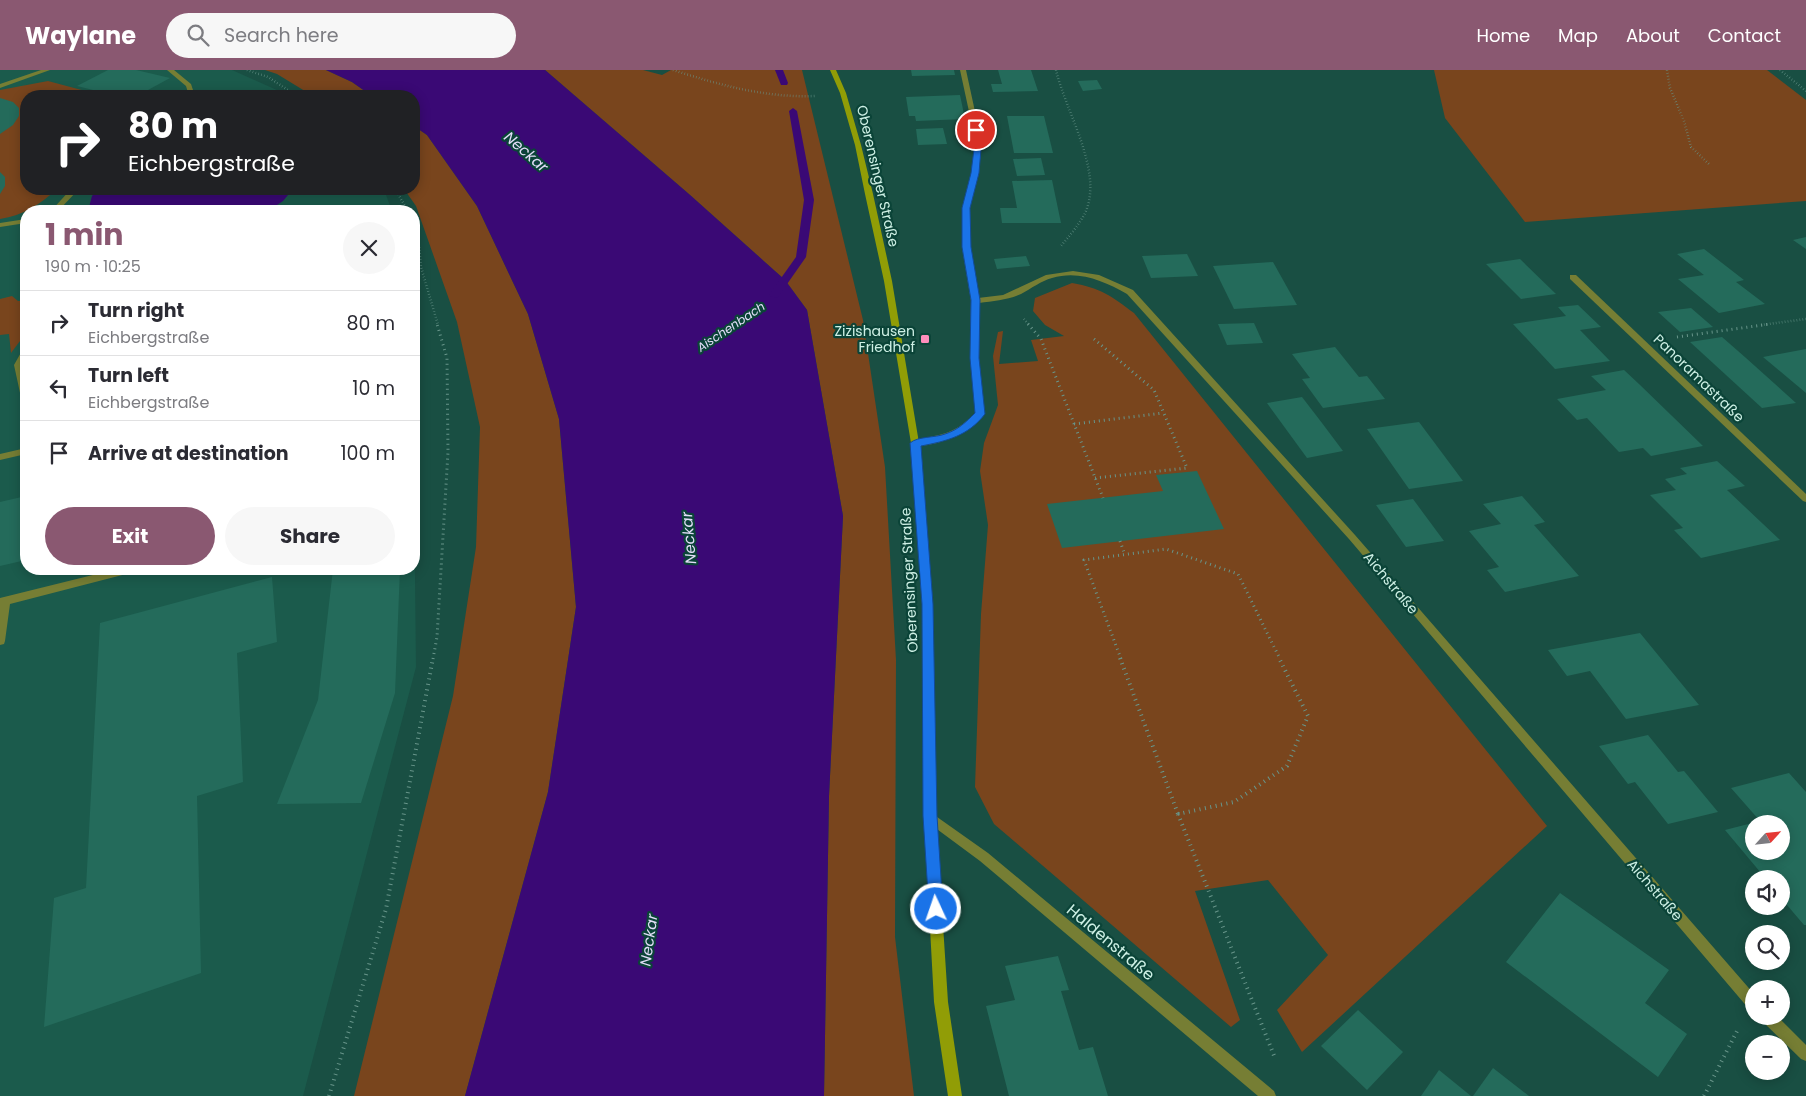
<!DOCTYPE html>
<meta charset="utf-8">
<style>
body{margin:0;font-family:Poppins,sans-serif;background:#f7f7f7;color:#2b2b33;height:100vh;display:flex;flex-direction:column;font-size:19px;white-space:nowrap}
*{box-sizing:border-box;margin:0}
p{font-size:16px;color:#7c7c81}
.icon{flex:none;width:28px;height:28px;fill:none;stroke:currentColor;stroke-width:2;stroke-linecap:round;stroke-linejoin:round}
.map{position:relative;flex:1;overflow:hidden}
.sheet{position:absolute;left:20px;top:135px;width:400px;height:370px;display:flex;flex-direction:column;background:#fff;border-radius:20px;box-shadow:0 2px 12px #0003}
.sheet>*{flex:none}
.banner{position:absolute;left:20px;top:20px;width:400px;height:105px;border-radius:20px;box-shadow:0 2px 12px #0003;background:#202124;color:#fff;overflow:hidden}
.needle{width:32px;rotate:63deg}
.tools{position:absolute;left:1745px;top:745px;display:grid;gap:10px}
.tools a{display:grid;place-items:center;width:45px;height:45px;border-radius:50%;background:#fff;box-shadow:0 2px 12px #0003;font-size:25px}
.pin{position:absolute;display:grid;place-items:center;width:42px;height:42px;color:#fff;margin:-21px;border:2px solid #fff;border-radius:50%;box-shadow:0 1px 5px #0007}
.me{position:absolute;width:55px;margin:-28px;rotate:357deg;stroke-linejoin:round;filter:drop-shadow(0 0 4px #0008)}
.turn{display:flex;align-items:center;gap:18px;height:105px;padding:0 25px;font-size:22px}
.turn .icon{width:65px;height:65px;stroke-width:2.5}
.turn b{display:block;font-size:35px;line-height:42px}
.round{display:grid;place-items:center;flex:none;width:52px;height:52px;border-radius:26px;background:#f7f7f7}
.head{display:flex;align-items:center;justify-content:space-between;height:85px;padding:0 25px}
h1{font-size:30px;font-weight:700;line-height:38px;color:#8a5871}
.primary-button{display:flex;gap:10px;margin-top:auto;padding:10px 25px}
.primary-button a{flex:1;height:58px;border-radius:30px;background:#8a5871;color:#fff;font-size:20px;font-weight:700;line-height:58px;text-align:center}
.primary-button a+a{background:#f7f7f7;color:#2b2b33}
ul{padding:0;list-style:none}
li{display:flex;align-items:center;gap:15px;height:65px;padding:0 25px;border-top:1px solid #e1e1e2}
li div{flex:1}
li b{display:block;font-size:19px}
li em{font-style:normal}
header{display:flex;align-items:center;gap:30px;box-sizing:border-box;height:70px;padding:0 25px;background:#8a5871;color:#fff}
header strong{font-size:24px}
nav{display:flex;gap:28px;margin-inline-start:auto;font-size:18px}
.search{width:350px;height:45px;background:#f7f7f7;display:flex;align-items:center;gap:12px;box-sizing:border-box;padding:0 18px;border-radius:28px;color:#7c7c81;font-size:19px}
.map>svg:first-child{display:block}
.built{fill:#1b5b4c}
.green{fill:#79451d}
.water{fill:#3a0975}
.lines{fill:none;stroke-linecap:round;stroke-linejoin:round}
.stream{fill:#3a0975;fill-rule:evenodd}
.building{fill:#246b5b;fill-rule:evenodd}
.path-far2{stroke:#68958a;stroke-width:2.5;stroke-dasharray:0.5 2.5;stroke-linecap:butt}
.path-far1{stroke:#68958a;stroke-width:3;stroke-dasharray:1 4;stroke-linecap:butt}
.path{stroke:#68958a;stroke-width:4;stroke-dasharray:1 4.5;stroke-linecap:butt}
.lane{fill:#767e34;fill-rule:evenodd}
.street{fill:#767e34;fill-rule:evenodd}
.secondary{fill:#919d06;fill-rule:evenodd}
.route{fill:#1a73e8;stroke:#114b97}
.poi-dot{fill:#fe8ebc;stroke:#0b4438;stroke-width:2}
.labels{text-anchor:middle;stroke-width:4.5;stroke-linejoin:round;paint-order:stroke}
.far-water-label{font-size:12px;font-style:italic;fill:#e3def9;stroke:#0b4438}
.street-label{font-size:14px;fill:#cef0e5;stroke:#0b4438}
.poi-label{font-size:14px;fill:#cef0e5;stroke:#0b4438;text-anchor:end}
.water-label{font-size:15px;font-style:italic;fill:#e3def9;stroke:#0b4438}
.near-street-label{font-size:16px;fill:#cef0e5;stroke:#0b4438}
</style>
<header>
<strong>Waylane</strong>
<div class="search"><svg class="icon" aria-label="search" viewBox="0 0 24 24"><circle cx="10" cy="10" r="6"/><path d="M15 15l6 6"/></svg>Search here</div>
<nav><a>Home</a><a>Map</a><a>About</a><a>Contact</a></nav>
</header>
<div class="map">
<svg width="1806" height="1026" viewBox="0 0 1806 1026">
<rect width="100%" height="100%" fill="#194f43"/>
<polygon class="built" points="0,0 232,0 279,21 286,26 26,26 26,119 381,119 386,125 392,141 26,141 26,499 414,499 414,416 416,597 303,1026 0,1026"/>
<g class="green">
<polygon points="265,0 326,0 352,12 372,26 313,26 277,4"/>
<polygon points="545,0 643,0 662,5 671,0 802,0 863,250 885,397 896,590 895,867 914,1026 824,1026 829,726 843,446 807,240 785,210 690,125"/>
<polygon points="1434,0 1767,0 1806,30 1806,131 1525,152 1445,48"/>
<path d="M 48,11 L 104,26 L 26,26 L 26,119 L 57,119 C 39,135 24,145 0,149 L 0,20 Z"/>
<polygon points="414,56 427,65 477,136 528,244 559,349 576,537 548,722 465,1026 354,1026 453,626 476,477 480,357 457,252 416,136 404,119 414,119"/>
<path d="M 1072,213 C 1101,218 1111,226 1134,243 L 1547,756 L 1302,982 L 1277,940 L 1328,885 L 1268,810 L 1195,821 L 1240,950 L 1231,957 L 994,754 L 975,717 L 981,544 L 988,455 L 980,401 L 984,373 L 998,335 L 993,286 L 998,262 L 1003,261 L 999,294 L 1038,291 L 1031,270 L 1064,266 L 1045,255 L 1033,241 L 1035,228 Z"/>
<polygon points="12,226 18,231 26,231 26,263 11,283 9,264 0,265 0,229"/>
</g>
<g class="water">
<polygon points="326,0 545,0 690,125 785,210 807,240 843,446 829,726 824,1026 465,1026 548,722 576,537 559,349 528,244 477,136 427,65 414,56 414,26 372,26 352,12"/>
<polygon points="98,119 293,119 283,131 268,141 88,141 92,126"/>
</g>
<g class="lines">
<g class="stream">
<polygon points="775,0 783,0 788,13 787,15 781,15"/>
<polygon points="793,38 797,41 814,130 806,187 778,227 774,228 769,225 796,187 804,130 789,41"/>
</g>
</g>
<g class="building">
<polygon points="108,0 136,0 170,8 137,26 117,26 77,16"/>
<polygon points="911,0 954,0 955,5 912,6"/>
<polygon points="998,0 1031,0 1038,21 993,22 991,14 1002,14"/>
<polygon points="1097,10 1102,19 1083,21 1078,11"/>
<polygon points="960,25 965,49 916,51 915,46 909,46 906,27"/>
<polygon points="0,28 13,32 19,38 19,46 13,55 0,64"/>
<polygon points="1007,46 1044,46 1053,83 1014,83"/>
<polygon points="943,58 947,74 918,75 916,59"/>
<polygon points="1041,88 1045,105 1017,106 1013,89"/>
<polygon points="0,102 5,107 5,116 0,124"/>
<polygon points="1052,110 1061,153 1002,153 1000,138 1017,138 1012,111"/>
<polygon points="1806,167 1806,179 1793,170"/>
<polygon points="1704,179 1744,210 1736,212 1765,234 1719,243 1678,209 1704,205 1677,184"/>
<polygon points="1187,184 1198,206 1151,208 1142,186"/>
<polygon points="1026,186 1030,196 997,199 994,189"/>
<polygon points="1520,189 1556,224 1521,229 1486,194"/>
<polygon points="1273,192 1297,235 1234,239 1213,196"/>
<polygon points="1578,235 1601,257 1580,260 1610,291 1555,299 1513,254 1566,246 1558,237"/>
<polygon points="1691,238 1713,257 1680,262 1658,242"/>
<polygon points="1254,253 1263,273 1227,275 1218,254"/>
<polygon points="1722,267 1746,288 1796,333 1762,338 1690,272"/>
<polygon points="1335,277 1359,307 1367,306 1385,329 1323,338 1302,309 1310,308 1292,284"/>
<polygon points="1806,279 1806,323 1763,287"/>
<polygon points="1624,300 1639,314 1703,376 1651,386 1643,378 1619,382 1587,348 1577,350 1557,329 1606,320 1591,306"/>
<polygon points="1302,327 1322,353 1343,381 1307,388 1267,333"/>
<polygon points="1419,352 1463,411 1409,419 1367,359"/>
<polygon points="1717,391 1745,416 1727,420 1780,470 1701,488 1674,460 1683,458 1650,425 1676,420 1665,409 1687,404 1680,398"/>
<polygon points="1197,401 1224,459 1062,478 1047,434 1163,421 1156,405"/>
<polygon points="26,426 26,490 0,496 0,432"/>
<polygon points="1522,426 1545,452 1534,455 1579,506 1505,522 1487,500 1499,497 1469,461 1501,454 1483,434"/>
<polygon points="1413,429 1424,444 1444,471 1406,477 1376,435"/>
<polygon points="333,499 400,499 395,623 361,733 277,734 318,630"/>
<polygon points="272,507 277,572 237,583 243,712 197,726 201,903 44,957 54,828 86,818 100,553"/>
<polygon points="1640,563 1699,635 1626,649 1590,601 1567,606 1548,580"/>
<polygon points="1648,665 1678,702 1684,701 1718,742 1668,754 1635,712 1628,714 1599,676"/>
<path d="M 1789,703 L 1806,722 L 1806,855 L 1804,855 L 1781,828 L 1781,809 L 1766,809 L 1725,760 L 1760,751 L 1731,718 ZM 1754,754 L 1781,754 L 1781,781 L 1754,781 Z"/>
<polygon points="1560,823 1669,900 1645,933 1687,964 1658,1007 1506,892"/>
<polygon points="1058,886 1069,920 1061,921 1079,980 1093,977 1108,1026 1009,1026 986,936 1015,930 1005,896"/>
<polygon points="1358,940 1403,982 1367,1020 1321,976"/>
<polygon points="1493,998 1529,1026 1473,1026"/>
<polygon points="1439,1000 1471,1026 1421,1026"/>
</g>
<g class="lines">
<g class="path-far2">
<polyline points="247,0 268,7 297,26"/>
<path d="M 673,0 C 720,15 765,28 815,26"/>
<path d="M 1056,0 C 1065,40 1103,100 1086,141 C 1080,154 1070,165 1061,176"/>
<polyline points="1667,0 1670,18 1684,51 1691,77 1710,95"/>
<polyline points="1780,0 1806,21"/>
<polyline points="395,119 408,141"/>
<polyline points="414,160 419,176 421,197 438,255"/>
<polyline points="1024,249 1029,255"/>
<polyline points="1761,255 1806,249"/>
</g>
<g class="path-far1">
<polyline points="1028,254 1041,269 1103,428"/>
<polyline points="1677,267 1770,254"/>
<polyline points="1094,269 1154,320 1187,398 1095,408"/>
<polyline points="1074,354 1163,343"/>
<polyline points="1120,471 1125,485"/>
<polyline points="433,589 437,567 448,382 447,288 437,254"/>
<polyline points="1121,589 1084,490 1166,479 1238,504 1280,589"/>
</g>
<g class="path">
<polyline points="1120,588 1178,744"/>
<polyline points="1178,744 1275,988"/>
<polyline points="1178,744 1234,732 1287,696 1308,646 1279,588"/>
<polyline points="329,1026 386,839 433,588"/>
<polyline points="1704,1026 1738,959"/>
</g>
<g class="lane">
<polygon points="41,0 50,0 0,18 0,14"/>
<polygon points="167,0 174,0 191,14 195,26 189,26 186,16"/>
<polygon points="71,119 79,119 58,141 51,141"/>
<polygon points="26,149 26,153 0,157 0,153"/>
<polygon points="26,278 26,288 22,295 26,313 26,335 22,332 14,295 23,279"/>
<polygon points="26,378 26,384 0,390 0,384"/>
<polygon points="117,499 135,499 130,503 10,534 5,571 4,574 0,575 0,528"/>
</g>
<g class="street">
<path d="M 960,0 L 966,0 L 979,60 L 980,79 L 978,103 L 970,138 L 970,177 L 978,228 L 1003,225 L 1046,205 L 1073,201 L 1099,205 L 1133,220 L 1355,465 L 1754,924 L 1754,940 L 1749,939 L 1349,469 L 1127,224 C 1104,211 1079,200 1052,208 C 1041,211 1032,218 1021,224 C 1008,230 994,231 979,233 L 978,288 L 984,344 C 970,362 935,379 912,375 L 911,373 L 912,371 C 943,363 950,367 976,343 L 970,288 L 971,231 L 962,177 L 962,138 L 972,103 L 974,79 L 973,60 Z"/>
<polygon points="1570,205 1576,205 1806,424 1806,432 1803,431 1570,209"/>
<polygon points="930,742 988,783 1274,1021 1276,1026 1258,1026 980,791 926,751 924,747 926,743"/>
<polygon points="1760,946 1777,946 1806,975 1806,991 1801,989 1762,951"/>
</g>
<polygon class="secondary" points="830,0 836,0 846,23 861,75 873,124 892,211 919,373 932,534 936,747 948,932 962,1026 948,1026 934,932 924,747 922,534 911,373 884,211 865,124 855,75 840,23"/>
</g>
<path class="route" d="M 976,58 L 980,60 L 981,79 L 979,103 L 970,138 L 971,177 L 980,230 L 979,288 L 985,344 C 968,366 947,371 921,376 L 933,534 L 937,746 L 943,839 L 941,844 L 936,846 L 931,844 L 929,839 L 923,746 L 922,534 L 910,373 C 918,366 935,368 945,364 C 958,360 966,352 975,343 L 970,288 L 971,230 L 962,177 L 962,138 L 971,103 L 974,79 L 973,60 Z"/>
<rect class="poi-dot" x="920" y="264" width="10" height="10" rx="2.5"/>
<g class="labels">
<g class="far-water-label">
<text transform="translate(731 257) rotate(-34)" y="4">Aischenbach</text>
</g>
<g class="street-label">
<text transform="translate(878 106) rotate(77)" y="5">Oberensinger Straße</text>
<text transform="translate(1699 308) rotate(44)" y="5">Panoramastraße</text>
<text transform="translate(909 510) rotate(-93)" y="5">Oberensinger Straße</text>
<text transform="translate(1391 513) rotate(50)" y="5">Aichstraße</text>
<text transform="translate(1655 820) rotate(49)" y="5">Aichstraße</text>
</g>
<g class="poi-label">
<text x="915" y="266">Zizishausen<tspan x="915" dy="16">Friedhof</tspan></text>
</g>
<g class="water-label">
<text transform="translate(526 82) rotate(41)" y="5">Neckar</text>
<text transform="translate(689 468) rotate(-95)" y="5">Neckar</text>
<text transform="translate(649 870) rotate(-82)" y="5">Neckar</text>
</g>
<g class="near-street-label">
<text transform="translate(1111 872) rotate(40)" y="6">Haldenstraße</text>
</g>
</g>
</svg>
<div class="tools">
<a><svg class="needle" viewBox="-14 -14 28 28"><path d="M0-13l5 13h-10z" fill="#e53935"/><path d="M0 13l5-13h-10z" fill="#7c7c81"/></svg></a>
<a><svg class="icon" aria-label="sound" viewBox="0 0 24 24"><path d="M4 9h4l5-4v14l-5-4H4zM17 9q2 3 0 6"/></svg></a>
<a><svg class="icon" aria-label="search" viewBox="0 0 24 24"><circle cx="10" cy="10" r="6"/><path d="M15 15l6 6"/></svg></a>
<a>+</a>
<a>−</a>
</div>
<div class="pin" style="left:976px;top:60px;background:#d93025"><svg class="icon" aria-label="arrive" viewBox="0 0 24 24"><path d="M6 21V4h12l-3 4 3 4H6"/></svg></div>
<svg class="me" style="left:936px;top:839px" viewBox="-20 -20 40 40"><circle r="17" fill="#1a73e8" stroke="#fff" stroke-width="3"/><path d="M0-11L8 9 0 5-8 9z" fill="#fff"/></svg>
<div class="banner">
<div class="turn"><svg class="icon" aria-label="right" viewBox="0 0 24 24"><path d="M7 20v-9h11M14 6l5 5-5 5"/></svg><div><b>80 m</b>Eichbergstraße</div></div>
</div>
<section class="sheet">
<div class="head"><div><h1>1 min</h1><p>190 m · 10:25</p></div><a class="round"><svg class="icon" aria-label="close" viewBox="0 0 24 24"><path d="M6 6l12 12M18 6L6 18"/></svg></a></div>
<ul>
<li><svg class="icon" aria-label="right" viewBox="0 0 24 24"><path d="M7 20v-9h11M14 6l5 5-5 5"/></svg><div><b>Turn right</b><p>Eichbergstraße</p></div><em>80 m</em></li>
<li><svg class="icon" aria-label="left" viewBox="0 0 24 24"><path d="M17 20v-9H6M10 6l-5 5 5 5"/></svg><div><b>Turn left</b><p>Eichbergstraße</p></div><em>10 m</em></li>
<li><svg class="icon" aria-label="arrive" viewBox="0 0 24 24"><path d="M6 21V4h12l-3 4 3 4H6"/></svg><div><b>Arrive at destination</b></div><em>100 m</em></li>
</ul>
<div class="primary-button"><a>Exit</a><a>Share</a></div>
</section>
</div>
